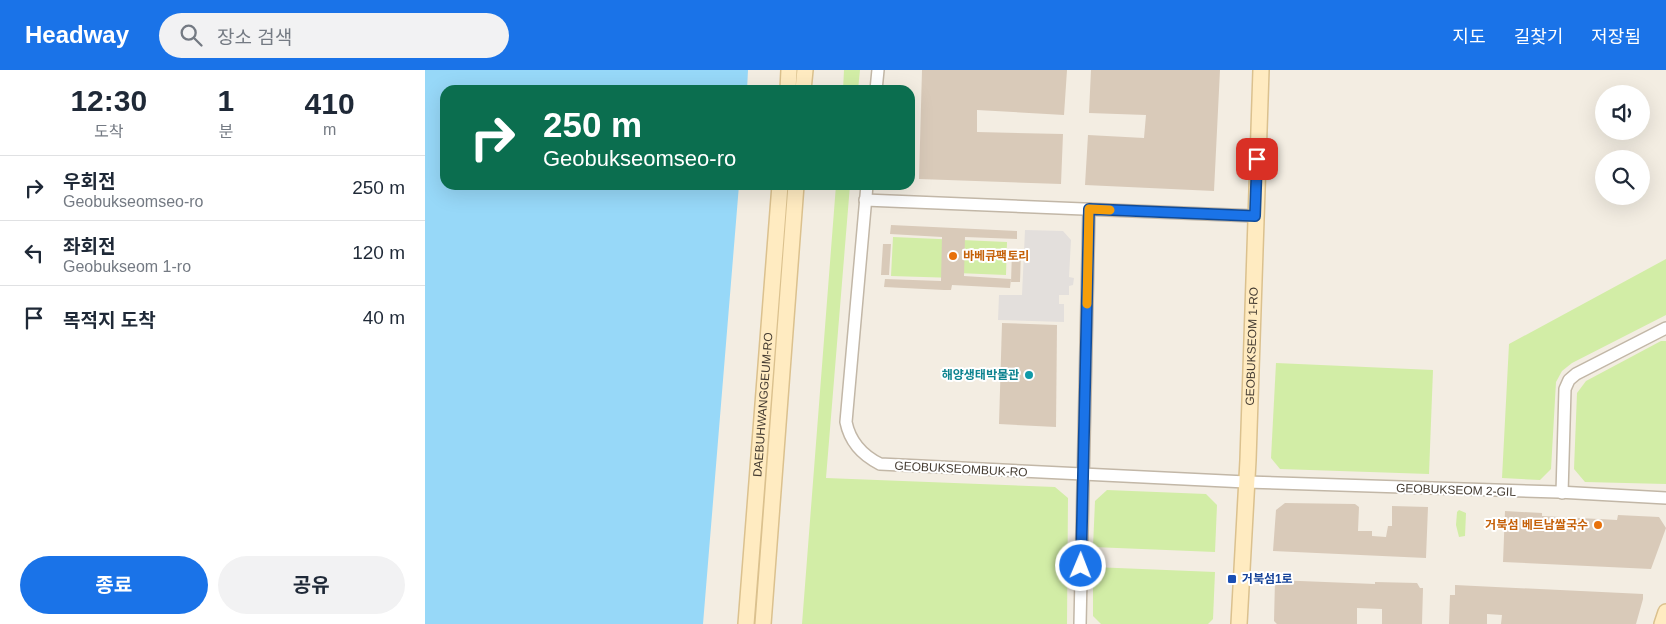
<!DOCTYPE html>
<html lang="ko">
<meta charset="utf-8">
<style>
body{margin:0;font-family:Arial,"Noto Sans KR",sans-serif;background:#f2f2f3;color:#1f2937;height:100vh;display:flex;flex-direction:column;font-size:19px;white-space:nowrap}
*{box-sizing:border-box;margin:0}
p{font-size:16px;color:#747a83}
.icon{flex:none;width:28px;height:28px;fill:none;stroke:currentColor;stroke-width:2;stroke-linecap:round;stroke-linejoin:round}
.map{position:relative;flex:1;overflow:hidden}
.sheet{display:flex;flex-direction:column;background:#fff;width:425px}
.sheet>*{flex:none}
.guide{position:absolute;left:15px;top:15px;width:475px;height:105px;border-radius:15px;box-shadow:0 5px 20px #0002;background:#0b6e4f;color:#fff;overflow:hidden}
.tools{position:absolute;left:1170px;top:15px;display:grid;gap:10px}
.tools a{display:grid;place-items:center;width:55px;height:55px;border-radius:50%;background:#fff;box-shadow:0 5px 20px #0002;font-size:25px}
.pin{position:absolute;display:grid;place-items:center;width:42px;height:42px;color:#fff;margin:-21px;border-radius:10px;box-shadow:0 2px 8px #0006}
.me{position:absolute;width:55px;margin:-28px;rotate:1deg;stroke-linejoin:round;filter:drop-shadow(0 0 4px #0008)}
.turn{display:flex;align-items:center;gap:18px;height:105px;padding:0 20px;font-size:22px}
.turn .icon{width:65px;height:65px;stroke-width:2.5}
.turn b{display:block;font-size:35px;line-height:42px}
.eta{display:flex;justify-content:space-evenly;align-items:center;height:85px;text-align:center}
.eta b{font-size:30px;font-weight:700;line-height:35px}
.cta{display:flex;gap:10px;margin-top:auto;padding:10px 20px}
.cta a{flex:1;height:58px;border-radius:30px;background:#1a73e8;color:#fff;font-size:20px;font-weight:700;line-height:58px;text-align:center}
.cta a+a{background:#f2f2f3;color:#1f2937}
ul{padding:0;list-style:none}
li{display:flex;align-items:center;gap:15px;height:65px;padding:0 20px;border-top:1px solid #e0e1e3}
li div{flex:1}
li b{display:block;font-size:19px}
li em{font-style:normal}
header{display:flex;align-items:center;gap:30px;box-sizing:border-box;height:70px;padding:0 25px;background:#1a73e8;color:#fff}
header strong{font-size:24px}
nav{display:flex;gap:28px;margin-inline-start:auto;font-size:18px}
.search{width:350px;height:45px;background:#f2f2f3;display:flex;align-items:center;gap:12px;box-sizing:border-box;padding:0 18px;border-radius:28px;color:#747a83;font-size:19px}
main{display:flex;flex:1;min-height:0}
.map>svg:first-child{display:block}
.green{fill:#d2eda6}
.parking{fill:#e3dfdc}
.water{fill:#97d8f8}
.building{fill:#d9cab9}
.lines{fill:none;stroke-linecap:round;stroke-linejoin:round}
.street-casing{stroke:#c2b7a7;stroke-width:14}
.secondary-casing{stroke:#dbc18e;stroke-width:18}
.street{stroke:#fff;stroke-width:11}
.secondary{stroke:#ffebc1;stroke-width:15}
.route-casing{stroke:#114b97;stroke-width:12}
.route{stroke:#1a73e8;stroke-width:9}
.slow{stroke:#f59e0b;stroke-width:9}
.food-dot{fill:#e8710a;stroke:#fff;stroke-width:2}
.culture-dot{fill:#0f9aa8;stroke:#fff;stroke-width:2}
.transit-dot{fill:#1a4fb4;stroke:#fff;stroke-width:2}
.labels{text-anchor:middle;stroke-width:4;stroke-linejoin:round;paint-order:stroke}
.food-label{font-size:12px;font-weight:bold;fill:#c56008;stroke:#fff;text-anchor:start}
.street-label{font-size:12px;fill:#453c32;stroke:#fff}
.culture-label{font-size:12px;font-weight:bold;fill:#0d838f;stroke:#fff;text-anchor:end}
.transit-label{font-size:12px;font-weight:bold;fill:#164399;stroke:#fff;text-anchor:start}
</style>
<header>
<strong>Headway</strong>
<div class="search"><svg class="icon" aria-label="search" viewBox="0 0 24 24"><circle cx="10" cy="10" r="6"/><path d="M15 15l6 6"/></svg>장소 검색</div>
<nav><a>지도</a><a>길찾기</a><a>저장됨</a></nav>
</header>
<main>
<section class="sheet">
<div class="eta">
<div><b>12:30</b><p>도착</p></div>
<div><b>1</b><p>분</p></div>
<div><b>410</b><p>m</p></div>
</div>
<ul>
<li><svg class="icon" aria-label="right" viewBox="0 0 24 24"><path d="M7 20v-9h11M14 6l5 5-5 5"/></svg><div><b>우회전</b><p>Geobukseomseo-ro</p></div><em>250 m</em></li>
<li><svg class="icon" aria-label="left" viewBox="0 0 24 24"><path d="M17 20v-9H6M10 6l-5 5 5 5"/></svg><div><b>좌회전</b><p>Geobukseom 1-ro</p></div><em>120 m</em></li>
<li><svg class="icon" aria-label="arrive" viewBox="0 0 24 24"><path d="M6 21V4h12l-3 4 3 4H6"/></svg><div><b>목적지 도착</b></div><em>40 m</em></li>
</ul>
<div class="cta"><a>종료</a><a>공유</a></div>
</section>
<div class="map">
<svg width="1241" height="554" viewBox="0 0 1241 554">
<rect width="100%" height="100%" fill="#f3ede2"/>
<g class="green">
<polygon points="419,0 435,0 433,20 418,20"/>
<polygon points="411,115 425,115 401,408 630,417 643,428 642,554 377,554"/>
<polygon points="468,167 582,172 581,205 532,203 531,208 466,206"/>
<polygon points="1241,189 1241,245 1147,293 1137,301 1131,312 1126,399 1115,410 1077,408 1084,274"/>
<polygon points="1236,271 1241,271 1241,414 1160,412 1149,399 1152,323 1161,311"/>
<polygon points="851,293 1008,300 1004,404 855,399 846,388"/>
<polygon points="682,420 781,424 792,435 790,482 668,477 670,431"/>
<polygon points="1034,440 1041,443 1040,466 1034,467 1031,455 1032,442"/>
<polygon points="668,497 790,502 788,549 783,554 676,554 668,546"/>
</g>
<polygon class="parking" points="600,160 638,161 646,170 644,207 649,208 648,215 644,216 644,225 634,225 634,234 639,234 639,252 573,250 574,225 597,225"/>
<polygon class="water" points="0,0 323,0 322,20 20,20 20,115 314,115 278,554 0,554"/>
<g class="building">
<polygon points="497,0 642,0 639,45 552,40 552,62 638,64 636,114 494,109"/>
<polygon points="666,0 795,0 789,121 660,115 663,65 719,68 721,45 664,43"/>
<polygon points="466,155 592,161 592,169 540,167 539,206 586,209 585,218 527,215 526,220 519,220 459,217 460,209 516,211 517,167 465,164"/>
<polygon points="458,174 466,174 464,205 456,205"/>
<polygon points="587,180 596,181 595,212 586,212"/>
<polygon points="577,253 632,255 631,357 574,354"/>
<polygon points="860,433 930,434 934,437 933,461 947,461 947,466 961,467 963,456 967,456 967,436 1003,437 1001,488 848,481 851,440"/>
<polygon points="1080,441 1117,443 1117,446 1192,450 1193,445 1234,447 1241,458 1226,499 1078,492"/>
<polygon points="850,510 950,514 950,512 992,513 995,518 998,518 997,554 957,554 957,539 932,538 932,554 852,554 849,551"/>
<polygon points="1030,515 1218,524 1218,529 1211,554 1076,554 1077,545 1062,544 1062,554 1024,554 1025,525 1030,525"/>
</g>
<g class="lines">
<defs>
<g id="street">
<polyline points="451,20 453,0"/>
<path d="M 442,115 L 421,352 C 425,372 437,385 455,394 L 821,412 L 1133,422 L 1241,428"/>
<polyline points="440,130 830,146"/>
<polyline points="1137,423 1140,319 1144,310 1151,304 1241,258"/>
<polyline points="655,554 664,139"/>
</g>
<g id="secondary">
<polyline points="363,20 364,0"/>
<polyline points="378,20 380,0"/>
<path id="s1" d="M 321,554 L 355,115"/>
<polyline points="338,554 371,115"/>
<path id="s2" d="M 814,554 L 823,390 L 836,0"/>
<polyline points="1237,554 1241,542"/>
</g>
</defs>
<use href="#street" class="street-casing"/>
<use href="#secondary" class="secondary-casing"/>
<use href="#street" class="street"/>
<use href="#secondary" class="secondary"/>
</g>
<g class="lines">
<defs>
<polyline id="route" points="656,496 664,139 830,146 832,89"/>
</defs>
<use href="#route" class="route-casing"/>
<use href="#route" class="route"/>
<polyline class="slow" points="662,234 664,139 685,140"/>
</g>
<g class="food-dot">
<circle cx="528" cy="186" r="5"/>
<circle cx="1173" cy="455" r="5"/>
</g>
<circle class="culture-dot" cx="604" cy="305" r="5"/>
<rect class="transit-dot" x="802" y="504" width="10" height="10" rx="2.5"/>
<g class="labels">
<g class="food-label">
<text x="538" y="190">바베큐팩토리</text>
<text x="1163" y="459" text-anchor="end">거북섬 베트남쌀국수</text>
</g>
<g class="street-label">
<text dy="4" stroke="none"><textPath href="#s2" startOffset="278">GEOBUKSEOM 1-RO</textPath></text>
<text dy="4" stroke="none"><textPath href="#s1" startOffset="220">DAEBUHWANGGEUM-RO</textPath></text>
<text transform="translate(536 399) rotate(3)" y="4">GEOBUKSEOMBUK-RO</text>
<text transform="translate(1031 420) rotate(2)" y="4">GEOBUKSEOM 2-GIL</text>
</g>
<g class="culture-label">
<text x="594" y="309">해양생태박물관</text>
</g>
<g class="transit-label">
<text x="817" y="513">거북섬1로</text>
</g>
</g>
</svg>
<div class="tools">
<a><svg class="icon" aria-label="sound" viewBox="0 0 24 24"><path d="M4 9h4l5-4v14l-5-4H4zM17 9q2 3 0 6"/></svg></a>
<a><svg class="icon" aria-label="search" viewBox="0 0 24 24"><circle cx="10" cy="10" r="6"/><path d="M15 15l6 6"/></svg></a>
</div>
<div class="pin" style="left:832px;top:89px;background:#d93025"><svg class="icon" aria-label="arrive" viewBox="0 0 24 24"><path d="M6 21V4h12l-3 4 3 4H6"/></svg></div>
<svg class="me" style="left:656px;top:496px" viewBox="-20 -20 40 40"><circle r="17" fill="#1a73e8" stroke="#fff" stroke-width="3"/><path d="M0-11L8 9 0 5-8 9z" fill="#fff"/></svg>
<div class="guide">
<div class="turn"><svg class="icon" aria-label="right" viewBox="0 0 24 24"><path d="M7 20v-9h11M14 6l5 5-5 5"/></svg><div><b>250 m</b>Geobukseomseo-ro</div></div>
</div>
</div>
</main>
